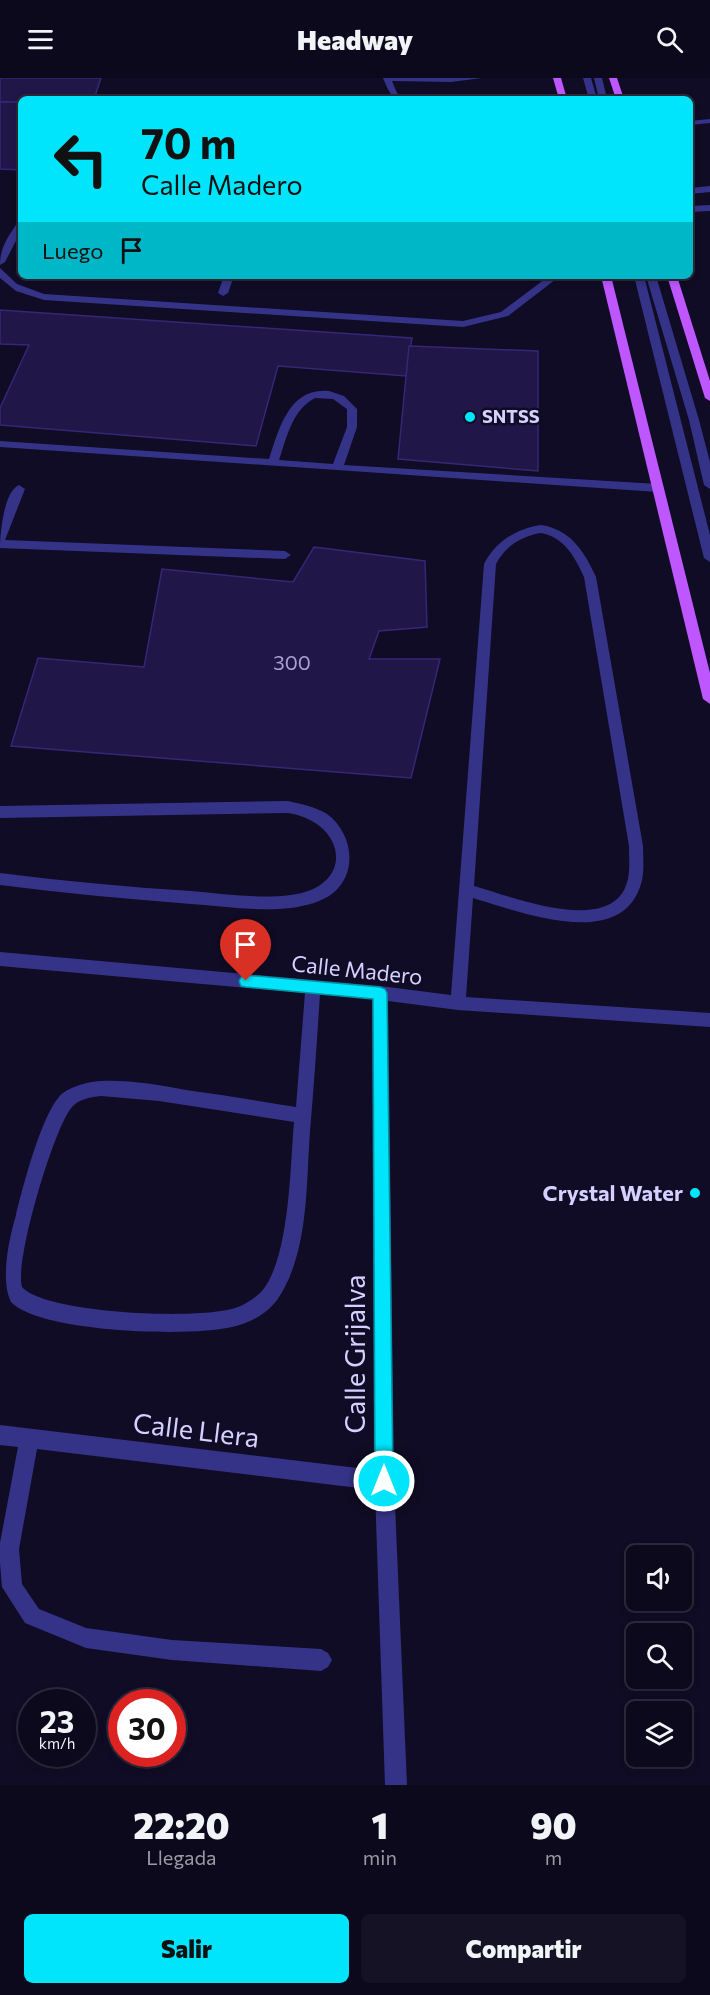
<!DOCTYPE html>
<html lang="es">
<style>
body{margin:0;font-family:Commissioner,sans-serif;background:#151225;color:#f1f3f6;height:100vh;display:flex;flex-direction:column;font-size:22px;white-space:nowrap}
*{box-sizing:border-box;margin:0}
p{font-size:20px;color:#9a9aa3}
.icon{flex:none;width:33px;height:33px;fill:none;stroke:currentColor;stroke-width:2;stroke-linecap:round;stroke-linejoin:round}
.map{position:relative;height:1707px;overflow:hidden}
.side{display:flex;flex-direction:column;background:#0c091c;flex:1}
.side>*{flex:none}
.guide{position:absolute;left:18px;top:18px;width:675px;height:183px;border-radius:9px;box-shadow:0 3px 9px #0003,0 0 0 2px #2c2a3b;background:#00e5fb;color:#111;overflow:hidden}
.fabs{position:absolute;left:626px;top:1467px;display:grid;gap:12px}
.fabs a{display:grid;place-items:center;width:66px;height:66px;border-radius:9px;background:#0c091c;box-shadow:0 3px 9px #0003,0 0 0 2px #2c2a3b;font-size:30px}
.speed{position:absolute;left:18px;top:1611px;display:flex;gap:12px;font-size:30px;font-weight:700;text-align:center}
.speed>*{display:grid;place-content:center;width:78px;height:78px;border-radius:50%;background:#0c091c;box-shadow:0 3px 9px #0003,0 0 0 2px #2c2a3b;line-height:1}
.speed small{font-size:15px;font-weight:400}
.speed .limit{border:9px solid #d22;background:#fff;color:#111}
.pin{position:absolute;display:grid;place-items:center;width:51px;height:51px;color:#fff;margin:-62px -26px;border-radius:50% 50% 50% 0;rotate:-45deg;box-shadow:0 0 6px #0007}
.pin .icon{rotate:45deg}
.me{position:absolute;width:66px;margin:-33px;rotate:0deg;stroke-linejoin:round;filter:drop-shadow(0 0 4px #0008)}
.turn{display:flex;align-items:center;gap:21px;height:126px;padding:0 24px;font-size:27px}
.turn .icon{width:78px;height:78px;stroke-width:2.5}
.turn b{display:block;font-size:42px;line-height:51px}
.then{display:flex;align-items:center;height:57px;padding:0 24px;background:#0003;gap:12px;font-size:22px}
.eta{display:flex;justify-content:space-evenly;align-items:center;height:102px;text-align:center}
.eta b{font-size:36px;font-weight:800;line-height:42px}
.action{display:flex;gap:12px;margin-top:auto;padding:12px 24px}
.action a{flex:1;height:69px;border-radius:9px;background:#00e5fb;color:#111;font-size:24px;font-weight:800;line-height:69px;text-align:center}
.action a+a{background:#151225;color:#f1f3f6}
header{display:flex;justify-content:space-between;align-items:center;height:78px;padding:0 24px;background:#0c091c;font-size:27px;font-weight:800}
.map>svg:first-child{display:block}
.building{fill:#201748;stroke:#352776;stroke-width:1.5}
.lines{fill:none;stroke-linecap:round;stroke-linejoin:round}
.minor{fill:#353388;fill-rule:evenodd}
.major{fill:#be57ff;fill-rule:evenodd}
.route{fill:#00e5fb;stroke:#0095a3;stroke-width:1.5}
.poi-dot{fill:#00e5fb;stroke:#100c25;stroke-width:2}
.labels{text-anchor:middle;stroke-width:5;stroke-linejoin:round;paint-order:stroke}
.far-poi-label{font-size:18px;font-weight:bold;fill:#d5d0ff;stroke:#100c25;text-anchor:start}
.number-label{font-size:20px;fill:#a8a2d1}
.street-label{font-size:22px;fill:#d5d0ff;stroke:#100c25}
.poi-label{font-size:22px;font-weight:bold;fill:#d5d0ff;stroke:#100c25;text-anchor:end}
.near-street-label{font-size:27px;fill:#d5d0ff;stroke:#100c25}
</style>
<header><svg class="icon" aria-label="menu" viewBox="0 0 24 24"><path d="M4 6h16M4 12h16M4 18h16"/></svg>Headway<svg class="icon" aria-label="search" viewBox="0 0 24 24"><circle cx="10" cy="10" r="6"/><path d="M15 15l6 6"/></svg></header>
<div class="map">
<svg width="710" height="1707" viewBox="0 0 710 1707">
<rect width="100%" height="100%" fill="#100c25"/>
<g class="building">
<polygon points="0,0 101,0 94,21 21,21 21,24 0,24"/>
<polygon points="0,24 21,24 21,92 0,91"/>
<polygon points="0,232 412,260 406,298 278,288 256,368 0,347 0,330 29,267 0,266"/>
<polygon points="409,268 538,273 538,393 398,381"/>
<polygon points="314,469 425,483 427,549 379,553 369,581 440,581 411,700 11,668 38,580 144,589 162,491 293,504"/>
</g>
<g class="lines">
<g class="minor">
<path d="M 383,0 L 482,0 L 451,4 L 392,3 L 397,15 L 405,21 C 390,21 389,13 383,0 Z"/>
<polygon points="583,0 591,0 597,21 589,21"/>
<polygon points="594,0 602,0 607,21 599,21"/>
<polygon points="710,41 710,45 690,47 690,43"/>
<polygon points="710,108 710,114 690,116 690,110"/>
<polygon points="710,127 710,133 690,134 690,128"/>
<path d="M 21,143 L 21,153 L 5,184 L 0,187 C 0,169 8,159 18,144 Z"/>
<polygon points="0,190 17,206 44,216 463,243 501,234 549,198 560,198 508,238 463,249 44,222 16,213 0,200"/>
<polygon points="224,198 234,198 228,215 223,218 218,215"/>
<polygon points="634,198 644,198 710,457 710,484 704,480"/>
<polygon points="646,198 656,198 699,342 710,384 710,411 704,407 689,342"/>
<path d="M 329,313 L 344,318 L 357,331 L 357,349 L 344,387 L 658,406 L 664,410 L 658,414 L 0,369 L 0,363 L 269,381 C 279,351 289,309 329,313 ZM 315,320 L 333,321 L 347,331 L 347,349 L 333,386 L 279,382 C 287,359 292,332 315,320 Z"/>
<path d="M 19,407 L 25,411 L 5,462 L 285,473 L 291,477 L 285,481 L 0,470 C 0,455 4,413 19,407 Z"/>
<path d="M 541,447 C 571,452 584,473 596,499 L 643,768 C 643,782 645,796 640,809 C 618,873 517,833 473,820 L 466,919 L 710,935 L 710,949 L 458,932 L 388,923 L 394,1403 L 407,1707 L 385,1707 L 375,1412 L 37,1371 L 19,1471 L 22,1506 L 39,1531 L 86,1550 L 172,1562 L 321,1571 L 328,1575 L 332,1582 L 328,1589 L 321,1593 L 172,1582 L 86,1570 L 25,1545 L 2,1509 L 0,1485 L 0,1465 L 18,1369 L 0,1367 L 0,1347 L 374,1392 L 372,921 L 320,916 C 317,962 314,1008 310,1053 C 306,1107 309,1176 277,1222 C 267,1236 248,1246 232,1249 C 191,1259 41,1255 11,1224 C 0,1202 9,1161 16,1137 C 22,1112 43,1030 63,1015 C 72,1008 90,1003 102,1003 C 130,1002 159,1007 186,1012 C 223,1017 259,1023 296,1029 L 305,915 L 0,888 L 0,874 L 380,908 L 451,917 L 484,486 C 496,463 516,451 541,447 ZM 541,455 C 564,459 575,479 584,499 L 629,768 C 629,781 631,797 625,810 C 604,856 510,818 474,808 L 496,486 C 505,468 522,458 541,455 ZM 101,1018 L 159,1023 L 294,1044 C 290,1088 290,1179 262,1213 C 255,1220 245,1227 235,1230 C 200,1242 46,1236 22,1209 C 14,1184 54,1049 72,1029 C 79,1021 91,1019 101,1018 Z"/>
<path d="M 288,723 C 301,726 316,729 327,736 C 352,754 359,794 333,815 C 322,824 305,828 291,830 C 258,834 224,828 191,826 C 127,821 64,815 0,807 L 0,795 C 64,803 127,809 191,813 C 224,816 258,821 291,817 C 356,809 347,744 288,735 L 0,740 L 0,728 Z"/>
</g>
<g class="major">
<polygon points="553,0 561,0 567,21 559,21"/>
<polygon points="609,0 617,0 624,21 616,21"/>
<polygon points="601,198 611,198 710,595 710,626 703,621"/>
<polygon points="667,198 677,198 710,303 710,323 705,320"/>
</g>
</g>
<polygon class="route" points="246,897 380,909 385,911 387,915 393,1403 391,1409 384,1412 378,1409 375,1403 373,921 246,909 241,908 239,903 241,899"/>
<g class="poi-dot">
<circle cx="470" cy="339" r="6"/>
<circle cx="695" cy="1115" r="6"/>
</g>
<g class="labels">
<g class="far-poi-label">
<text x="482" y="345">SNTSS</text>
</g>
<g class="number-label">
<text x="292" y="592">300</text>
</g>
<g class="street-label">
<text transform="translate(357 892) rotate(6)" y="8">Calle Madero</text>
</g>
<g class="poi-label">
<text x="683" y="1123">Crystal Water</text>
</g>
<g class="near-street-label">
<text transform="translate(356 1276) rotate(-90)" y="9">Calle Grijalva</text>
<text transform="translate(196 1353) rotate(7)" y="9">Calle Llera</text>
</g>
</g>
</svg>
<div class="fabs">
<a><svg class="icon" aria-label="sound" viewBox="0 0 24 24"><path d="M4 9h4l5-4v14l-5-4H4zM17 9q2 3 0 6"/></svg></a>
<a><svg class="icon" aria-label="search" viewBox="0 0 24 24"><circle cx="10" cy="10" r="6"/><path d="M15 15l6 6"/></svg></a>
<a><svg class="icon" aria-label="layers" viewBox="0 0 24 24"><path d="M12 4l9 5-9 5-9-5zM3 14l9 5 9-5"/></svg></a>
</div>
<div class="speed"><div>23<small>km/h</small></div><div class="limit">30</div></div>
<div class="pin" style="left:246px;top:903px;background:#d93025"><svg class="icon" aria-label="arrive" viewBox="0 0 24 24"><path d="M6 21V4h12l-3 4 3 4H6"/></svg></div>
<svg class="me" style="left:384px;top:1403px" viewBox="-20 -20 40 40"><circle r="17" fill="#00e5fb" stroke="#fff" stroke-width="3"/><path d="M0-11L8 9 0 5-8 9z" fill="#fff"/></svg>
<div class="guide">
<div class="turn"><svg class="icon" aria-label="left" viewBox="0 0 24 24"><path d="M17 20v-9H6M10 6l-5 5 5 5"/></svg><div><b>70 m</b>Calle Madero</div></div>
<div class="then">Luego<svg class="icon" aria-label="arrive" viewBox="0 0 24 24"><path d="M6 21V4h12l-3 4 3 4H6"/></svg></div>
</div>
</div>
<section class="side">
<div class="eta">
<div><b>22:20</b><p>Llegada</p></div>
<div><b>1</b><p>min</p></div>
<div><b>90</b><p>m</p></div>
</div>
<div class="action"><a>Salir</a><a>Compartir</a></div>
</section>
